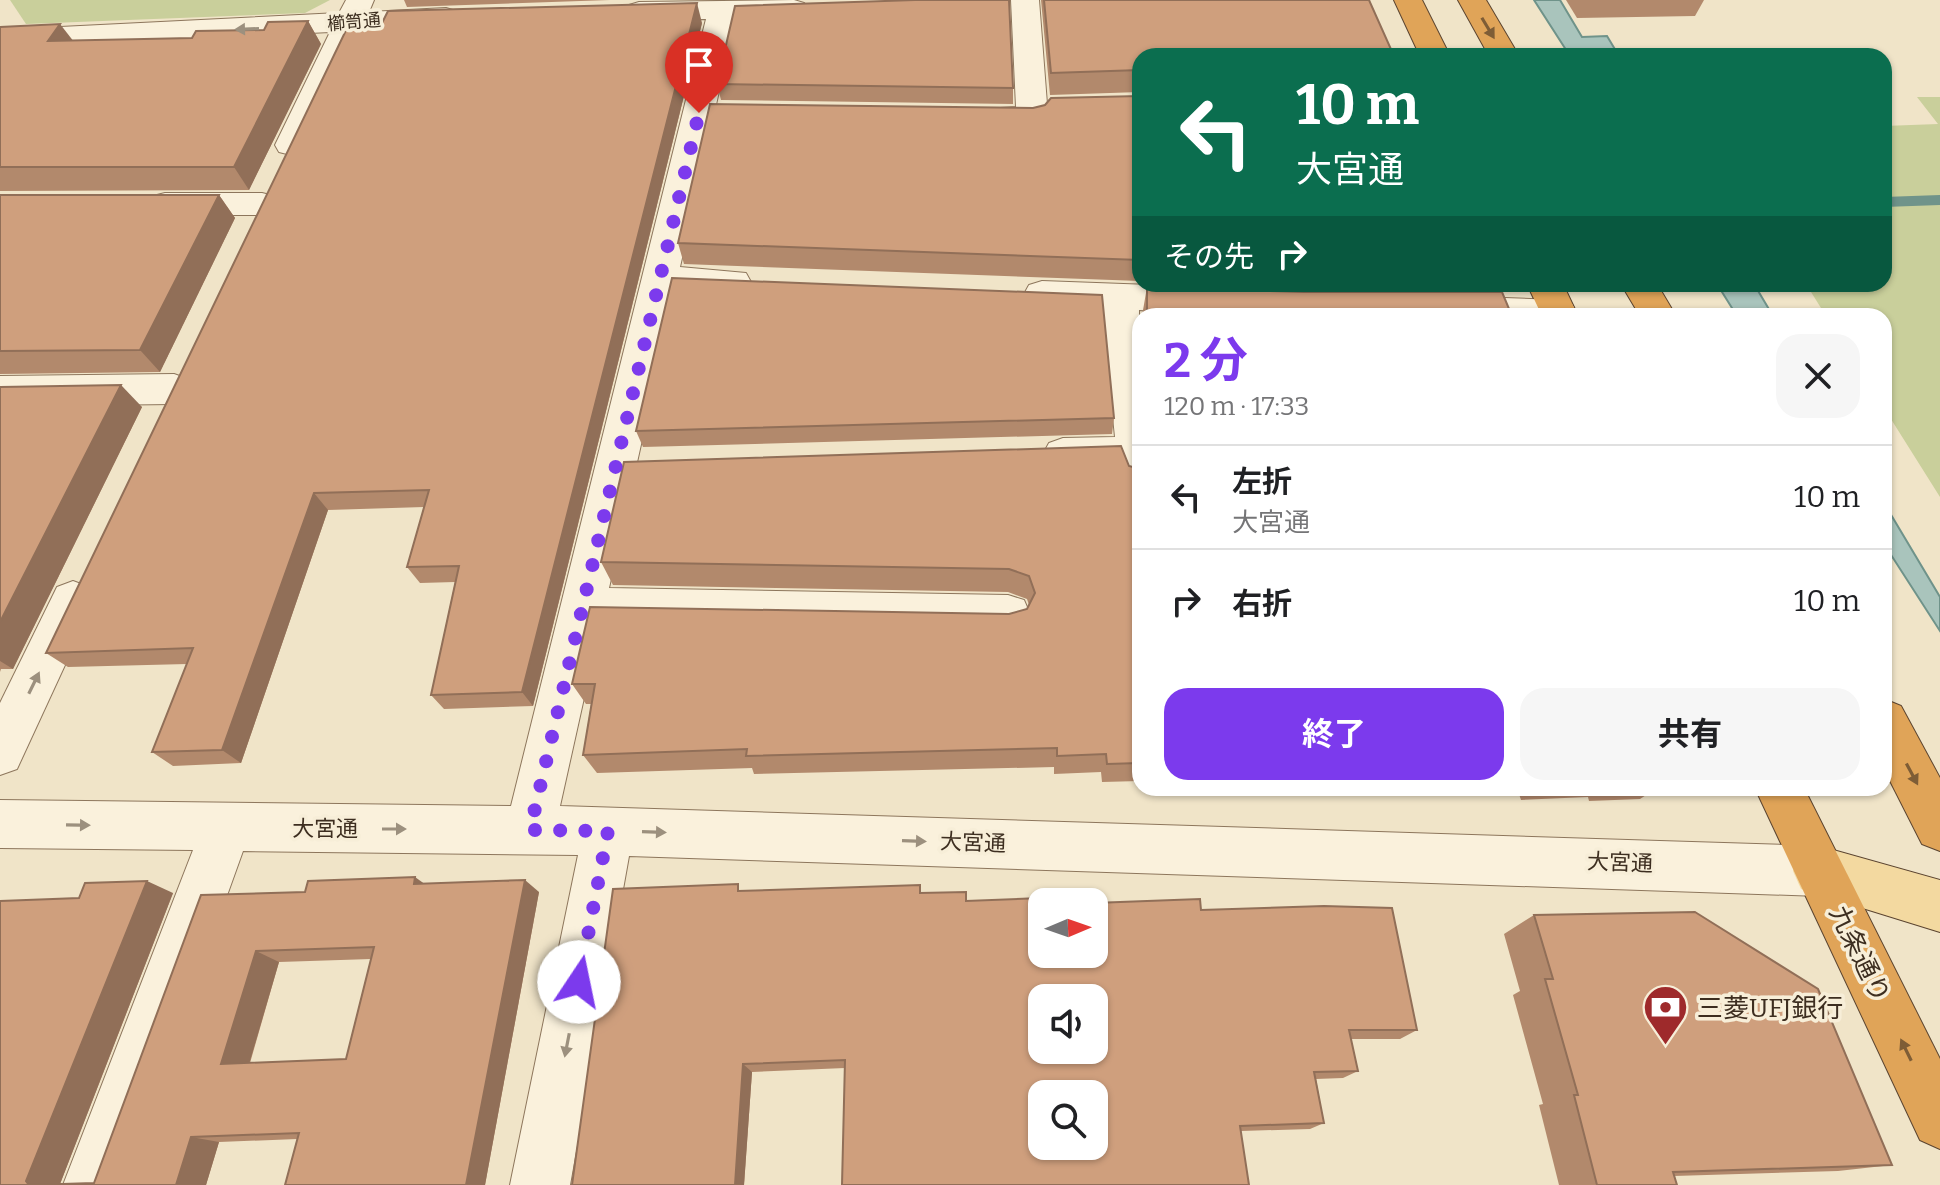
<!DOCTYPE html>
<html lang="ja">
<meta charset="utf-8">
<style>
body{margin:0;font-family:Bitter,"Noto Sans JP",serif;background:#f6f6f6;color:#202124;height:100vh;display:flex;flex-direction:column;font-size:30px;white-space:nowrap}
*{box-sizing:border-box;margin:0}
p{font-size:26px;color:#757577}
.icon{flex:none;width:44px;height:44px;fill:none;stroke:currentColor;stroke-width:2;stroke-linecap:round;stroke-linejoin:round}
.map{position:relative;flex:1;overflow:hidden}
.sheet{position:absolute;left:1132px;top:308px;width:760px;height:488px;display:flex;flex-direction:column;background:#fff;border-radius:24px;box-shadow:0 2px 6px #0004}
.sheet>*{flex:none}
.guide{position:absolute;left:1132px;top:48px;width:760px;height:244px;border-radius:24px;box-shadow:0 2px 6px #0004;background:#0b6e4f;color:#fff;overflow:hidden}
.needle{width:52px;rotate:88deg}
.buttons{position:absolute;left:1028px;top:888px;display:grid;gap:16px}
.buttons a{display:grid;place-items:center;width:80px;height:80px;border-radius:16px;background:#fff;box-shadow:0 2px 6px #0004;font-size:40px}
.pin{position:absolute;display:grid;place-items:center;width:68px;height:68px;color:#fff;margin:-82px -34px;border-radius:50% 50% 50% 0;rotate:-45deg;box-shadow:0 0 8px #0007}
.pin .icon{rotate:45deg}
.me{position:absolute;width:88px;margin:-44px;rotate:11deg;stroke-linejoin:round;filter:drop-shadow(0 0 6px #0008)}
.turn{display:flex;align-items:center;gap:28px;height:168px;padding:0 32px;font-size:36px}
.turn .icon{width:104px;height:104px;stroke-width:2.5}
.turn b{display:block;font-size:56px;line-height:68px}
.then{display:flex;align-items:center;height:76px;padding:0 32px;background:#0003;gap:16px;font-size:30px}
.round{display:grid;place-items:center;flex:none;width:84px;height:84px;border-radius:24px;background:#f6f6f6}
.head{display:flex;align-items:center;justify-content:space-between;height:136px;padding:0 32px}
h1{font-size:48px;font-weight:700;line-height:60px;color:#7c3aed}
.button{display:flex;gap:16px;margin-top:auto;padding:16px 32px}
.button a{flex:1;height:92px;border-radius:24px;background:#7c3aed;color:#fff;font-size:32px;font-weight:700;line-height:92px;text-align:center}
.button a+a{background:#f6f6f6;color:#202124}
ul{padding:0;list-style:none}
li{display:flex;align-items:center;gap:24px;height:104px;padding:0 32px;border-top:2px solid #e0e0e0}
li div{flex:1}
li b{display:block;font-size:30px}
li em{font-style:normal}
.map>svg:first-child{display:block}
.green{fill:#c9cf9b}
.water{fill:#a9c4bc;stroke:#6f938a;stroke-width:2}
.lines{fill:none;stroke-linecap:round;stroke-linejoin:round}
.stream{fill:#6f938a;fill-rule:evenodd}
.minor-casing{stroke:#8d765c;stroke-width:2}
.major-casing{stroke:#5b4430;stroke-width:2}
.highway-casing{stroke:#5b4430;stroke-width:2}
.minor{fill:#faf1dc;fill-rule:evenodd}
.major{fill:#f3d9a0;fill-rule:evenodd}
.highway{fill:#e0a458;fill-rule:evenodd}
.wall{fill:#b2896c;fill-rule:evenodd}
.shaded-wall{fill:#916f58}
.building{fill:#cf9f7d;stroke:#916f58;stroke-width:2;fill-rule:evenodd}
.oneway{fill:#7e5d36}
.oneway2{fill:#9c907e}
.route{stroke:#7c3aed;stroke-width:14;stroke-dasharray:0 25.2}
.labels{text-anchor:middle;stroke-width:7;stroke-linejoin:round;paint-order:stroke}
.far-street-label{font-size:18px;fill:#3d2e20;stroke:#f7eed8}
.street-label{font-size:22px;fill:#3d2e20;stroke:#f7eed8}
.near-street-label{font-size:26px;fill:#3d2e20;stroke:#f7eed8}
.near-poi-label{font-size:26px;fill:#3d2e20;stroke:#f7eed8;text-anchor:start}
</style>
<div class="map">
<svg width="1940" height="1185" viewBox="0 0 1940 1185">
<rect width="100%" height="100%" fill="#f0e4c8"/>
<g class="green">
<polygon points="10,0 330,0 305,13 26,24"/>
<polygon points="1917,97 1940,97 1940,497 1884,408 1884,316 1826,316 1806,284 1884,284 1884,126 1938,124"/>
</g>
<g class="water">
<polygon points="1534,0 1560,0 1582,37 1607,36 1619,56 1570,56"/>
<polygon points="1717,284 1754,284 1773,316 1737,316"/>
<polygon points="1884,503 1940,597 1940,631 1884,544"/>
</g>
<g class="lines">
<polygon class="stream" points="1940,195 1940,205 1884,207 1884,197"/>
<defs>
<g id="minor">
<polygon points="374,0 369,12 446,8 456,11 461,17 456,23 446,26 361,30 307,145 303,152 291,155 279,152 275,145 330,32 0,48 0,30 339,13 346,0"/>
<polygon points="794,0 804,3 809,9 804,15 735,19 680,267 746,273 751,282 746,291 733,295 675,292 609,588 1008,595 1024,600 1030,614 1024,628 1008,633 600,626 560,806 1819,846 1837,853 1845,871 1837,889 1819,896 629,856 570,1185 510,1185 578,855 243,851 123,1185 63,1185 193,850 0,848 0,800 511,806 706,19 639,20 629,17 624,11 629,5 639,2"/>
<polygon points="1011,0 1039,0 1048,117 1043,124 1032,127 969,124 964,117 969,110 1016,107"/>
<polygon points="165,193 262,193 274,196 279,204 274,212 262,215 165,215 153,212 148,204 153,196"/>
<polygon points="1042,281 1205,287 1218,291 1223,300 1218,309 1205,313 1139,310 1140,493 1125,488 1119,468 1063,470 1049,465 1043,454 1049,443 1063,438 1115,437 1102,309 1029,303 1024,294 1029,285"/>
<polygon points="1449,296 1559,300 1572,304 1577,313 1576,316 1435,316 1431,309 1436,300"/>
<polygon points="174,374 188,379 193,389 188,399 174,404 0,406 0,376"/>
<polygon points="73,581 89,587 95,600 17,769 0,775 0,703 57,587"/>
</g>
<polygon id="major" points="1819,846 1940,880 1940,932 1801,889 1793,871 1801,853"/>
<g id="highway">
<polygon points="1394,0 1422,0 1450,56 1420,56"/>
<polygon points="1458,0 1486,0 1519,56 1489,56"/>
<polygon points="1527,284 1563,284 1578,316 1542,316"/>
<polygon points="1621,284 1657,284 1676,316 1640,316"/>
<polygon points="1884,699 1901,706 1940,778 1940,851 1922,844 1884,769"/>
<polygon points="1755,788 1804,788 1940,1059 1940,1149 1920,1140"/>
</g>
</defs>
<use href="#minor" class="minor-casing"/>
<use href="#major" class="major-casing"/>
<use href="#highway" class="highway-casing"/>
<use href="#minor" class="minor"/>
<use href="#major" class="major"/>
<use href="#highway" class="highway"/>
</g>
<g class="wall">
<polygon points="404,0 610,0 407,7"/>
<polygon points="1041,0 1369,0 1140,56 1140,92 1050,95"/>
<polygon points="1566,0 1704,0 1695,16 1577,18"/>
<polygon points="308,21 321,44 249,190 0,191 0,27 73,41 192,38 264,30"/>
<polygon points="702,23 533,706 444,709 431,695 455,582 420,583 407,567 424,507 328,510 241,763 173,766 152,752 187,664 68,667 46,653"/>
<polygon points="717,84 1013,88 1013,104 721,100"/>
<polygon points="1140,96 1140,281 684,264 678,243 1033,108"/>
<polygon points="0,195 219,195 235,218 160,372 0,374"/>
<polygon points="1213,284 1483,284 1478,292 1512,316 1142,316 1147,287 1304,292 1439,292"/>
<polygon points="0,387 142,407 13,669 1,669 0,672"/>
<polygon points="1114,418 1112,434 643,447 636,431"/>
<polygon points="1129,466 1140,469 1140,781 1102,782 1101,772 1054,774 1054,767 754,774 752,768 597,773 583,755 591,704 586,704 572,684 1009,614 1027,609 1029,605 1027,599 1008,592 613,585 601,562"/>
<polygon points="1517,788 1657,788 1640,799 1589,801 1588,797 1521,800"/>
<path d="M 424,883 L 539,892 L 485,1185 L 285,1185 L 297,1139 L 219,1142 L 206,1185 L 0,1185 L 79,898 L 173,893 L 60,1184 L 94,1183 L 201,895 L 305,892 ZM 371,959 L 346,1059 L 250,1063 L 279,962 Z"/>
<polygon points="742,891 922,893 966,901 1042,954 1201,910 1417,1030 1400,1039 1351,1039 1358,1071 1343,1078 1316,1079 1324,1123 1310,1129 1241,1131 845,1068 752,1072 744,1185 572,1185"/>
<polygon points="1534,915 1892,1165 1838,1171 1674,1176 1677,1185 1559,1185 1539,1105 1543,1104 1513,995 1520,991 1504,934"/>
</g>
<g class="shaded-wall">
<polygon points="697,3 702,23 533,706 522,692"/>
<polygon points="308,21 321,44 249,190 234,167"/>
<polygon points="60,24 78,47 48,41"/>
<polygon points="219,195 235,218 160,372 140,350"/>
<polygon points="121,385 142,407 13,669 0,661 0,622"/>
<polygon points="314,493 328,510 241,763 222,750"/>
<polygon points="415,877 433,890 414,884"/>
<polygon points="525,880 539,892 485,1185 466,1185"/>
<polygon points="147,881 173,893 60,1184 29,1185 26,1181"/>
<polygon points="256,951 279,962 247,1071 221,1064"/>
<polygon points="743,1064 752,1072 744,1185 735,1185"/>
<polygon points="191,1137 219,1142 206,1185 176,1185"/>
</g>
<g class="building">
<polygon points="915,0 1009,0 1013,88 717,84 735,6"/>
<polygon points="1044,0 1369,0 1394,56 1140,56 1140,70 1051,73"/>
<polygon points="697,3 522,692 431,695 459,566 407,567 429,490 314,493 222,750 152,752 193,648 46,653 349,24 382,23 388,11"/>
<polygon points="308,21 234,167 0,167 0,27 60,24 48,41 192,38 196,31 264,30 268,22"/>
<polygon points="1140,96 1140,260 678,243 710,104 1033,108 1045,105 1051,98"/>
<polygon points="0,195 219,195 140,350 0,351"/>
<polygon points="672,278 1102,295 1114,418 636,431"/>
<polygon points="1147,287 1304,292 1502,292 1512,316 1147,316"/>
<polygon points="121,385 0,622 0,387"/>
<polygon points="1121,446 1129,466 1140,469 1140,763 1107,764 1106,754 1057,756 1057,748 746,756 747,749 583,755 595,684 572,684 590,607 1009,614 1027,609 1035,593 1029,576 1009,569 601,562 624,462"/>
<path d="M 415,877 L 414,884 L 525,880 L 466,1185 L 285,1185 L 299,1133 L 191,1137 L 176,1185 L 0,1185 L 0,901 L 79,898 L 85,883 L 147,881 L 26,1181 L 29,1185 L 94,1183 L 201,895 L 305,892 L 308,881 ZM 374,947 L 346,1059 L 221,1064 L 256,951 Z"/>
<path d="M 738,884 L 738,891 L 920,885 L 920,893 L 966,892 L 966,901 L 1065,897 L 1065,902 L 1042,902 L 1042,954 L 1094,954 L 1094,903 L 1200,899 L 1201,910 L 1324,906 L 1392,908 L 1417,1030 L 1349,1030 L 1358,1071 L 1314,1072 L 1324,1123 L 1240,1126 L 1249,1185 L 842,1185 L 845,1060 L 743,1064 L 735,1185 L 572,1185 L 613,889 ZM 1042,998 L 1094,998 L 1094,1050 L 1042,1050 ZM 1042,1094 L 1094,1094 L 1094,1146 L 1042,1146 Z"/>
<polygon points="1695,912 1818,989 1892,1165 1673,1172 1677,1185 1597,1185 1574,1095 1578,1095 1545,979 1553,979 1534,915"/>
</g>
<defs><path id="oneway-solid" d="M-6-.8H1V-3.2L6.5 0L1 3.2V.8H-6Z" transform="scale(2)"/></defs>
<g class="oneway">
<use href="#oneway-solid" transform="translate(1488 28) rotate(59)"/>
<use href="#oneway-solid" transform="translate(1912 774) rotate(62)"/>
<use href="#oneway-solid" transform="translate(1906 1050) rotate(-116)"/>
</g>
<g class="oneway2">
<use href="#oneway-solid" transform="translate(247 29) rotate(178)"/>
<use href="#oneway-solid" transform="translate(34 683) rotate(-64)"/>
<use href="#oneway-solid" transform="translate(78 825) rotate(1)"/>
<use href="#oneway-solid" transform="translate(394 829)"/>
<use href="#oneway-solid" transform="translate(654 832) rotate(2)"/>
<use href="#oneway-solid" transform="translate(914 841) rotate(2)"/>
<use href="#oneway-solid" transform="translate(567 1045) rotate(101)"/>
</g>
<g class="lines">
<polyline class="route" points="579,982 608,831 530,830 699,113"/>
</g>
<defs>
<symbol id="bank-pin" viewBox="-11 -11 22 30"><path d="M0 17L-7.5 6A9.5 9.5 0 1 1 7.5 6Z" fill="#9e2a2b" stroke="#f7eed8"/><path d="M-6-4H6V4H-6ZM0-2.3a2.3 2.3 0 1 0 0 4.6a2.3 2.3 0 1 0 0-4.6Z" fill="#fff"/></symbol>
</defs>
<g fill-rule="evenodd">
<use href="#bank-pin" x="1640" y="982" width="51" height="69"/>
</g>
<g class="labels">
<g class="far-street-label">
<text transform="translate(354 22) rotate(-5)" y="6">櫛笥通</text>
</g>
<g class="street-label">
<text x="325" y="836">大宮通</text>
<text transform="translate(973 842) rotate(2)" y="8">大宮通</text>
<text transform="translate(1620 862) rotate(2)" y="8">大宮通</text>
</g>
<g class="near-street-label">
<text transform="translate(1860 954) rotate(64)" y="9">九条通り</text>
</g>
<g class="near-poi-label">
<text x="1697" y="1017">三菱UFJ銀行</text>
</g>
</g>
</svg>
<div class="buttons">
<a><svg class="needle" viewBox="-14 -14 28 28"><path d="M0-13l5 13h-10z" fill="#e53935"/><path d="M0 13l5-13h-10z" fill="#757577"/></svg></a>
<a><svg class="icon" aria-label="sound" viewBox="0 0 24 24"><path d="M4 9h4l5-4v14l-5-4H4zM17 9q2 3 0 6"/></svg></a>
<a><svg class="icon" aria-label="search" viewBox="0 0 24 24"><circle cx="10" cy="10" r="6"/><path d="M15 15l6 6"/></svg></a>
</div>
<div class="pin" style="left:699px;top:113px;background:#d93025"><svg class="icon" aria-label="arrive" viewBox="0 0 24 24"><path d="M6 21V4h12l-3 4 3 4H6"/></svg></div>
<svg class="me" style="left:579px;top:982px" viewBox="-20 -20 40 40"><circle r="19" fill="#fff"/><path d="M0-13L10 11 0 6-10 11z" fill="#7c3aed"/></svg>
<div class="guide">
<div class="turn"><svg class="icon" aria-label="left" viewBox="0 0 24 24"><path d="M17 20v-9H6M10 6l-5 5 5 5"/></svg><div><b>10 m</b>大宮通</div></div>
<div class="then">その先<svg class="icon" aria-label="right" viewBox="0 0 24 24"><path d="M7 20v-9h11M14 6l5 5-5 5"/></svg></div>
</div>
<section class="sheet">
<div class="head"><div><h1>2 分</h1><p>120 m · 17:33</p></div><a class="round"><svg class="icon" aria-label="close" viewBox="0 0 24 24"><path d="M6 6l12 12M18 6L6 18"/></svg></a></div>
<ul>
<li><svg class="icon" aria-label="left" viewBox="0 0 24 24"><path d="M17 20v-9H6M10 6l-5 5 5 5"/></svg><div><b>左折</b><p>大宮通</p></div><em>10 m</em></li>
<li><svg class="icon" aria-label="right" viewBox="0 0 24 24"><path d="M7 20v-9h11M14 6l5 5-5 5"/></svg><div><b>右折</b></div><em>10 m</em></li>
</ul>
<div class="button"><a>終了</a><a>共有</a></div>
</section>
</div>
